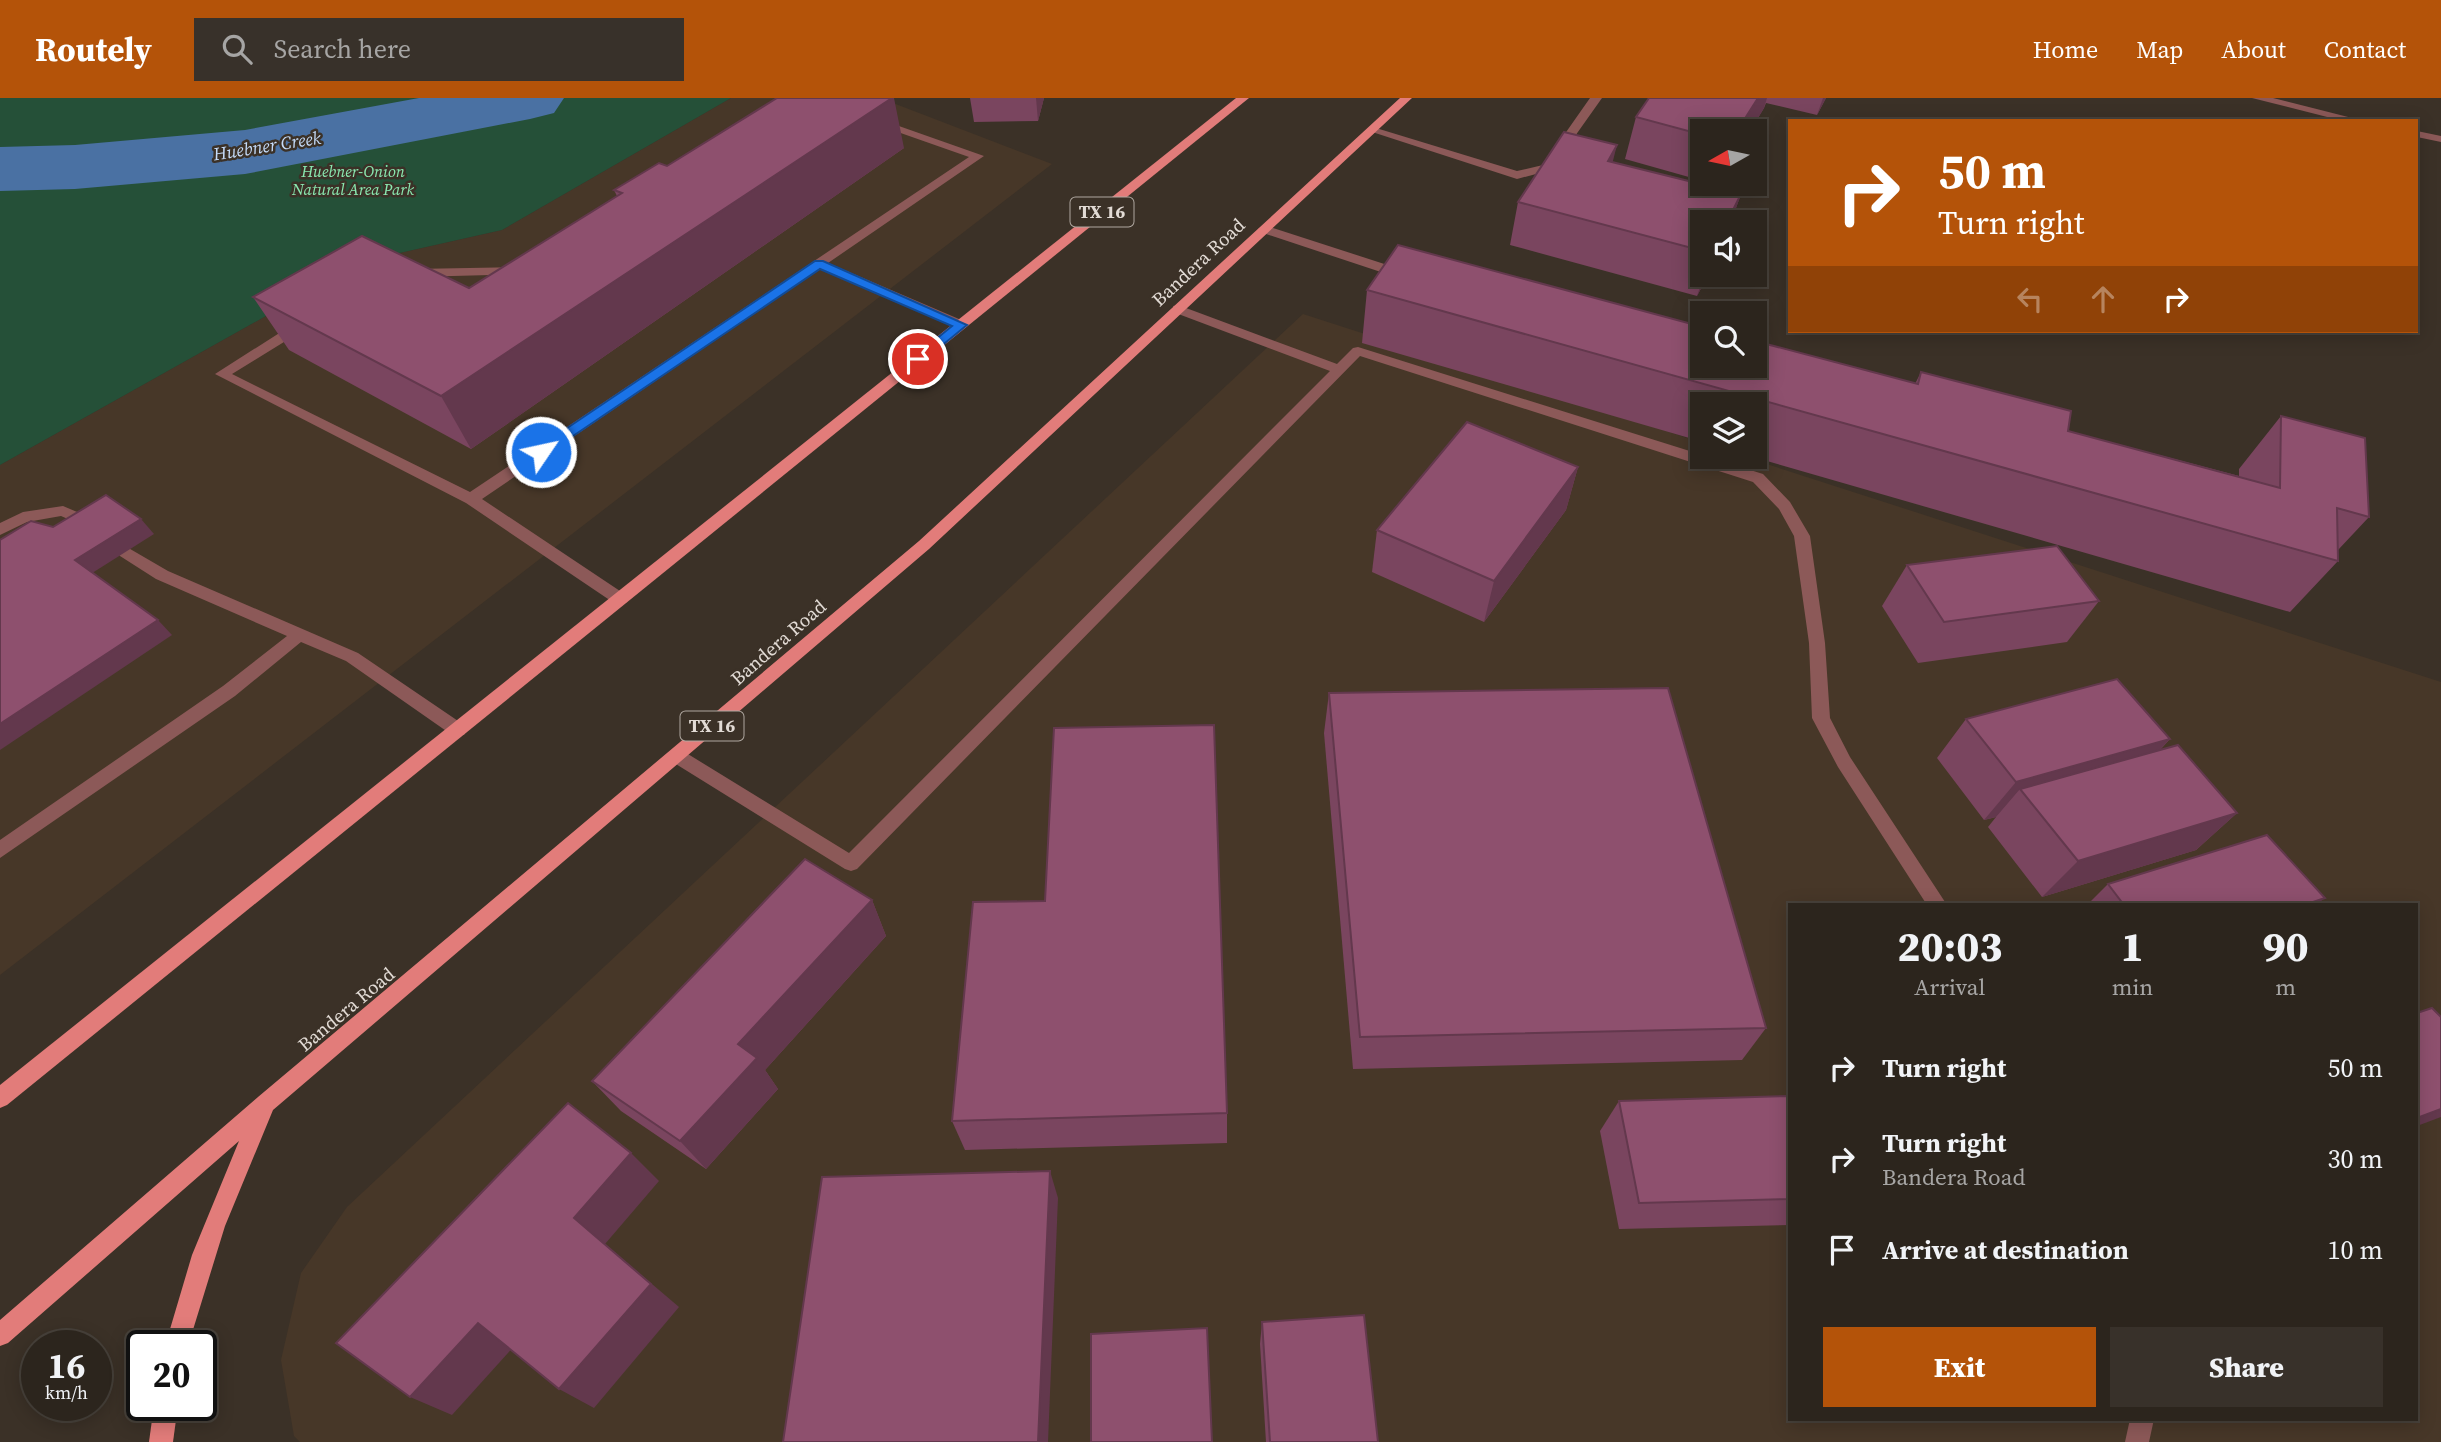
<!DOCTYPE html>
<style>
body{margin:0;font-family:"Source Serif 4",serif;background:#38312a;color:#f1f3f6;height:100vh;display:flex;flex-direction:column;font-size:26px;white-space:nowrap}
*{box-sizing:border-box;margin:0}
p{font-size:23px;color:#a6a5a4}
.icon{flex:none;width:38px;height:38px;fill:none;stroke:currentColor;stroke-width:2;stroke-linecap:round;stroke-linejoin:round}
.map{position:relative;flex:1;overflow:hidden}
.sheet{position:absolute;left:1788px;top:805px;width:630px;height:518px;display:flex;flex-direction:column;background:#2c251d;border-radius:0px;box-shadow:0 4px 18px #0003,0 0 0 2px #48423b}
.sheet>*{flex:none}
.banner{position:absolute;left:1788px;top:21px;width:630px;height:214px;border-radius:0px;box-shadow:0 4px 18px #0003,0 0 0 2px #48423b;background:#b45309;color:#fff;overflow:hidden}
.needle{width:46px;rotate:261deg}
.fabs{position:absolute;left:1690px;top:21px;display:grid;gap:14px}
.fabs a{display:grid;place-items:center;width:77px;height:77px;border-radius:0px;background:#2c251d;box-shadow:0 4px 18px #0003,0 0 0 2px #48423b;font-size:35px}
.speed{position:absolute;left:21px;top:1232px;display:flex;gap:14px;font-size:35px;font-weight:700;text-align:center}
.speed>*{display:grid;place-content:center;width:91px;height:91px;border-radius:50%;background:#2c251d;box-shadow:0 4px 18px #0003,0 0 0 2px #48423b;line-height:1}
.speed small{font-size:18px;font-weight:400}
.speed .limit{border:4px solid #111;border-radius:10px;background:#fff;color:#111}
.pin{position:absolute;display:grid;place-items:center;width:60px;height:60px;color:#fff;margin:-30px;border:4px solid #fff;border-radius:50%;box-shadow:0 2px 7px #0007}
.me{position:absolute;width:77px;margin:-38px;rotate:56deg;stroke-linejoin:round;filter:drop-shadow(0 0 5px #0008)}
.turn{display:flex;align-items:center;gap:24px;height:147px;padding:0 35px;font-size:32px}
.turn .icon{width:91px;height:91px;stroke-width:2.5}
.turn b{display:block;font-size:49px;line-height:60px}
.lanes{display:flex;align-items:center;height:66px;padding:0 35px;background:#0003;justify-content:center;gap:35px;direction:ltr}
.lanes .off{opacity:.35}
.eta{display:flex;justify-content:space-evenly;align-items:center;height:119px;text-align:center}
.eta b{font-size:42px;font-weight:800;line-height:49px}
.button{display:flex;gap:14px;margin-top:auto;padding:14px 35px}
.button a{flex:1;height:80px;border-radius:0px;background:#b45309;color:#fff;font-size:28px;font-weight:800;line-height:80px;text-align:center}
.button a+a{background:#38312a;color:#f1f3f6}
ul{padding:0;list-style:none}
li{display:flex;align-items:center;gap:21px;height:91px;padding:0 35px}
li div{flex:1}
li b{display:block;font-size:26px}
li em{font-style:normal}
header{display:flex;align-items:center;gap:42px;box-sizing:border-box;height:98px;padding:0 35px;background:#b45309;color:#fff}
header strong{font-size:33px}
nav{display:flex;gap:38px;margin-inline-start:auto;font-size:24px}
.search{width:490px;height:63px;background:#38312a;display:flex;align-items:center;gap:18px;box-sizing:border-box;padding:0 24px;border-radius:0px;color:#a6a5a4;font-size:26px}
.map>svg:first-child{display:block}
.built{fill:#473728;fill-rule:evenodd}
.green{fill:#255038}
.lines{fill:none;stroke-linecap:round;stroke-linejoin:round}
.river{fill:#4a71a3;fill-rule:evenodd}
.path{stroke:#958c84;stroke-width:5;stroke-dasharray:9 4.5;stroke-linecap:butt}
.minor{fill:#8c5958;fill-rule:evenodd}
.major{fill:#e27c7a;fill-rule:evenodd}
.wall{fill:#7a455f}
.shaded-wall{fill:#63384d}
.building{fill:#8e506e;stroke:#63384d;stroke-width:2}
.route{fill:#1a73e8;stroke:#114b97;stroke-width:2}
.labels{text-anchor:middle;stroke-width:5;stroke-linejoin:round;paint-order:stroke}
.far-park-label{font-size:16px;font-style:italic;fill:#8ae8b0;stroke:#3b3127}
.far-water-label{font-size:18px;font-style:italic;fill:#c5dcfa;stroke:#3b3127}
.shield{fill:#3b3127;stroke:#b0a8a1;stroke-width:2}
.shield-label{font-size:18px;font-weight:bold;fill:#e2dbd5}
.street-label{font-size:19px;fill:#e2dbd5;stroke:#3b3127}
</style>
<header>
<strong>Routely</strong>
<div class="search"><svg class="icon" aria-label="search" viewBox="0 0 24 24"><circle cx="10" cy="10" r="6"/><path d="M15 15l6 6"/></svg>Search here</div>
<nav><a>Home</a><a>Map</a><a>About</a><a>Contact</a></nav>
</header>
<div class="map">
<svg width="2441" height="1344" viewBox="0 0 2441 1344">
<rect width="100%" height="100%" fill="#3b3127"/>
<g class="built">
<polygon points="731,0 880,0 1052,66 0,877 0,367 364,163 502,132"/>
<path d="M 1303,216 L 1703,345 L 1703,359 L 1745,359 L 2441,584 L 2441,1344 L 300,1344 L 294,1338 L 281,1262 L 301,1175 L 347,1109 ZM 1790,807 L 2417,807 L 2417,1321 L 1790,1321 Z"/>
</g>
<polygon class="green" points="0,0 731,0 502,132 364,163 0,367"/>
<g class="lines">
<polygon class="river" points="419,0 564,0 554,15 530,21 245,76 75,91 0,93 0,49 75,47 245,32"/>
<g class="path">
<polyline points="96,1284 106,1278"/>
<polyline points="49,1311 56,1307"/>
</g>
<g class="minor">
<polygon points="1590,0 1602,0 1551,72 1517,81 1366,32 1376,30 1517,73 1543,67"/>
<polygon points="2252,0 2273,0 2364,23 2343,23"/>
<polygon points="879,21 984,58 828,165 966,224 966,230 956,230 820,171 482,401 626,497 628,501 626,505 614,505 466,405 215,276 295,225 305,225 305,231 232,276 470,394 969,59 875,26 873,24"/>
<polygon points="2417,33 2441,38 2441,44 2417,39"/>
<polygon points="1264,127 1409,174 1410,177 1409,180 1399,180 1260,134 1258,131"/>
<polygon points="519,169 524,170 524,176 414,179 408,175 414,171"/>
<polygon points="1178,207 1337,266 1353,250 1358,249 1763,376 1790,404 1810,438 1825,545 1830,620 1850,659 1947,807 1927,807 1838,669 1812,620 1809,545 1794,438 1779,411 1753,384 1360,258 857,771 851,773 845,771 671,663 668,658 671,653 683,653 849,755 1330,273 1173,214 1173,208"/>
<polygon points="63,408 96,422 99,426 91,431 61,418 27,424 0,437 0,425 23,414"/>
<polygon points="125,448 168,473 358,555 464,627 467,632 464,637 452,637 346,563 301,544 235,598 0,760 0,742 223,588 287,538 156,481 120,458 117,454"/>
<polygon points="2130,1321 2154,1321 2149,1344 2125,1344"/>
</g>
<g class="major">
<polygon points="1236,0 1249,0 7,1007 0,1010 0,987"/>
<polygon points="1400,0 1412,0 929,451 273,1012 225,1128 188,1248 165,1248 192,1157 239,1043 8,1245 0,1248 0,1222 258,999 919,443"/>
<polygon points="154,1307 178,1307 173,1344 149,1344"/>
</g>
</g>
<g class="wall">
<polygon points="970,0 1044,0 1038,23 974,24"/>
<polygon points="1649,0 1826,0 1817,17 1766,5 1764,10 1750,33 1703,33 1703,83 1625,61 1636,19"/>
<polygon points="904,50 471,351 289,252 253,199 469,190 617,98 614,92 667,68"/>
<polygon points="1613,64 1741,96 1731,124 1703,124 1703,177 1708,177 1697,198 1510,147 1518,104"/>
<polygon points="1367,192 1915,286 1921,274 2068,333 2239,378 2239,371 2281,318 2369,419 2338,452 2338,463 2290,514 1753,359 1755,359 1755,306 1703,306 1703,344 1362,245"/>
<polygon points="1578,369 1566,412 1484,524 1372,474 1377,432"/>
<polygon points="1907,467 2099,503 2067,544 1918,565 1882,508"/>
<polygon points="1329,595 1766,930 1742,962 1353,971 1324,635"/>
<polygon points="1966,621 2170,641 2160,652 2237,715 2196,752 2042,799 1988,729 1996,719 1984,722 1937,660"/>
<polygon points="2108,786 2316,807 2087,807"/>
<polygon points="872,802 886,838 765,972 778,991 706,1071 621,1013 592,983"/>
<polygon points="1790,998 1790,1127 1619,1131 1600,1033 1619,1003"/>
<polygon points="1227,1015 1227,1045 965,1052 952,1023"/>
<polygon points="1262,1224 1378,1344 1266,1344 1260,1246"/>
</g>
<g class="shaded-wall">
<polygon points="892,0 894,0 904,50 471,351 441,298"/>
<polygon points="1036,0 1044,0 1038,23"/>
<polygon points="1758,0 1767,0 1764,10 1750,33 1737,33"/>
<polygon points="1823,0 1826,0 1817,17"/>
<polygon points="1617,47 1606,90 1608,63"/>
<polygon points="1741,96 1731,124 1727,124"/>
<polygon points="1704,177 1708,177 1697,198"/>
<polygon points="1578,369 1566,412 1484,524 1494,483"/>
<polygon points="141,421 154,436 89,477 75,462"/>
<polygon points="158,522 172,537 0,652 0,626"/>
<polygon points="2170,641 2133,680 2020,691 1996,719 1984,722 2016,684"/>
<polygon points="2237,715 2196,752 2042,799 2078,763"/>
<polygon points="2325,800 2316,807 2304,807"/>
<polygon points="872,802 886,838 765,972 778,991 706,1071 680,1043 738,946"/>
<polygon points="2441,1011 2441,1019 2417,1028 2417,1020"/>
<polygon points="631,1055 659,1083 605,1146 679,1209 594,1310 559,1291 574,1120"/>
<polygon points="1050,1073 1058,1100 1048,1344 1038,1344"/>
<polygon points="478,1225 516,1246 452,1317 410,1299"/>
</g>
<g class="building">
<polygon points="777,0 892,0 441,298 253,199 362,138 469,190 622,95 614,92 659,65 667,68"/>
<polygon points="1649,0 1758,0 1737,33 1703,33 1703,37 1636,19"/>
<polygon points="1564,34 1617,47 1608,63 1741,96 1727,124 1703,124 1703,153 1518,104"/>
<polygon points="1398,147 1703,229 1703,268 1755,268 1755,243 1918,286 1921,274 2071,313 2068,333 2280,390 2281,318 2365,340 2369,419 2337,410 2338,463 1367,192"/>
<polygon points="1467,324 1578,369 1494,483 1377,432"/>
<polygon points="106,397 141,421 75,462 158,522 0,626 0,442 31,423 53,429"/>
<polygon points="2057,448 2099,503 1944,524 1907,467"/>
<polygon points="2117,581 2170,641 2016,684 1966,621"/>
<polygon points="1668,590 1766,930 1360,939 1329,595"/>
<polygon points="1214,627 1227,1015 952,1023 973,804 1045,803 1054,630"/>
<polygon points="2178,647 2237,715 2078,763 2020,691"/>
<polygon points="2267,737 2325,800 2304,807 2124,807 2108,786"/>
<polygon points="805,761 872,802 738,946 757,960 680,1043 592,983"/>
<polygon points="2432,910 2441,919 2441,1011 2417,1020 2417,915"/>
<polygon points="1790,998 1790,1101 1639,1105 1619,1003"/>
<polygon points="568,1005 631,1055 574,1120 651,1186 559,1291 478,1225 410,1299 336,1245"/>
<polygon points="1050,1073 1038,1344 783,1344 822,1079"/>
<polygon points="1364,1217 1378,1344 1270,1344 1262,1224"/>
<polygon points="1207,1230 1212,1344 1091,1344 1091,1236"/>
</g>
<polygon class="route" points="815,163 823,163 967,227 922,264 914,264 914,259 952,228 820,171 545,357 536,357 536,351"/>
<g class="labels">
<g class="far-park-label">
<text x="353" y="79">Huebner-Onion<tspan x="353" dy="18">Natural Area Park</tspan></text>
</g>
<g class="far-water-label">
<text transform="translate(267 48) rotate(-9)" y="6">Huebner Creek</text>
</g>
<g class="shield">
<rect x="1070.5" y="99.5" width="63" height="29" rx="5"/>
<rect x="680.5" y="613.5" width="63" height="29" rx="5"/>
</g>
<g class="shield-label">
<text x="1102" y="120">TX 16</text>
<text x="712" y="634">TX 16</text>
</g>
<g class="street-label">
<text transform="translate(1198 164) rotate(-43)" y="7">Bandera Road</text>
<text transform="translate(778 544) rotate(-41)" y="7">Bandera Road</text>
<text transform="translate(346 911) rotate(-40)" y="7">Bandera Road</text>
</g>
</g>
</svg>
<div class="fabs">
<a><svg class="needle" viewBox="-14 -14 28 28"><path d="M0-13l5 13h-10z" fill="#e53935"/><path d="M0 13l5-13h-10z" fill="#a6a5a4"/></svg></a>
<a><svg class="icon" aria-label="sound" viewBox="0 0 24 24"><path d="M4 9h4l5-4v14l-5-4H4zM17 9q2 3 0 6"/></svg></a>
<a><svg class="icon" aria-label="search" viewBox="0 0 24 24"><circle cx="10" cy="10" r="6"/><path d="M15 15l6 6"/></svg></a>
<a><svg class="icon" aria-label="layers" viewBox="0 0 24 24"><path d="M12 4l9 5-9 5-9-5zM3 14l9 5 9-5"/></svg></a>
</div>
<div class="speed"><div>16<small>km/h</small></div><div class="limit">20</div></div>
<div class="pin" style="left:918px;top:261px;background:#d93025"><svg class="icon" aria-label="arrive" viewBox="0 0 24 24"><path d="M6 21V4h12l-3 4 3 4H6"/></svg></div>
<svg class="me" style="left:541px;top:354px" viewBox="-20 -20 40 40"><circle r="17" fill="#1a73e8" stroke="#fff" stroke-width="3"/><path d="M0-11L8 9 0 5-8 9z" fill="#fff"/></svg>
<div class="banner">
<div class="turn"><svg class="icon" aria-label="right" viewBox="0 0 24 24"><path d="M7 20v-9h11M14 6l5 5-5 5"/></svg><div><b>50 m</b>Turn right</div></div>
<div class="lanes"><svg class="icon off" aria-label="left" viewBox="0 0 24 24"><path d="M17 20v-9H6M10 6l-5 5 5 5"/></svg><svg class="icon off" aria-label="ahead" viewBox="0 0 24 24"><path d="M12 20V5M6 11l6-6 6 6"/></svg><svg class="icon" aria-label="right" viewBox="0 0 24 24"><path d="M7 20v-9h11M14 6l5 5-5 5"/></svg></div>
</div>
<section class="sheet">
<div class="eta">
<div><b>20:03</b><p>Arrival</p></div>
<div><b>1</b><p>min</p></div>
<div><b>90</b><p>m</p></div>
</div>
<ul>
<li><svg class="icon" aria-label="right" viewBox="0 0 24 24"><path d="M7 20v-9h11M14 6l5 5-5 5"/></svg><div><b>Turn right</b></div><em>50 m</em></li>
<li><svg class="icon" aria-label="right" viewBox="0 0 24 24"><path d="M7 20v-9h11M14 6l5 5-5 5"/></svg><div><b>Turn right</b><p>Bandera Road</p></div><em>30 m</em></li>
<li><svg class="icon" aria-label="arrive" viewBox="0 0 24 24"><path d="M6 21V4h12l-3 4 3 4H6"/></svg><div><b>Arrive at destination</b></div><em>10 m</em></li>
</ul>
<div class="button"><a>Exit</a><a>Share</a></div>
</section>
</div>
